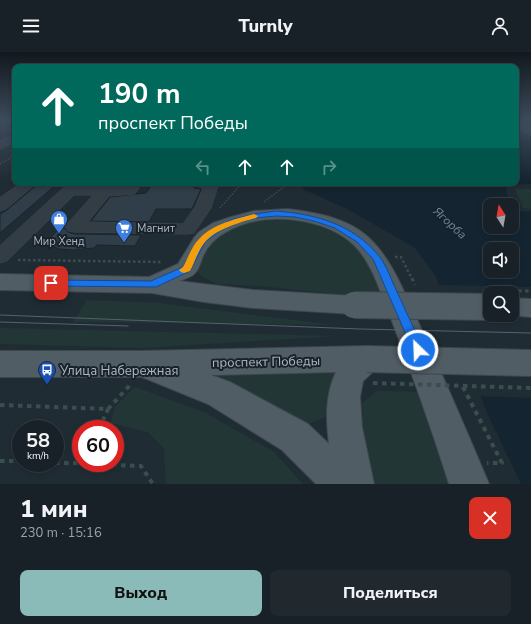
<!DOCTYPE html>
<html lang="ru">
<meta charset="utf-8">
<style>
body{margin:0;font-family:"Nunito Sans",sans-serif;background:#21292f;color:#f1f3f6;height:100vh;display:flex;flex-direction:column;font-size:15px;white-space:nowrap}
*{box-sizing:border-box;margin:0}
p{font-size:13px;color:#9fa3a7}
.icon{flex:none;width:22px;height:22px;fill:none;stroke:currentColor;stroke-width:2;stroke-linecap:round;stroke-linejoin:round}
.map{position:relative;height:432px;overflow:hidden}
.drawer{display:flex;flex-direction:column;background:#182127;flex:1}
.drawer>*{flex:none}
.guide{position:absolute;left:12px;top:12px;width:507px;height:122px;border-radius:8px;box-shadow:0 2px 6px #0003,0 0 0 1px #363e44;background:#00695c;color:#fff;overflow:hidden}
.needle{width:26px;rotate:349deg}
.buttons{position:absolute;left:483px;top:146px;display:grid;gap:8px}
.buttons a{display:grid;place-items:center;width:36px;height:36px;border-radius:8px;background:#182127;box-shadow:0 2px 6px #0003,0 0 0 1px #363e44;font-size:20px}
.speed{position:absolute;left:12px;top:368px;display:flex;gap:8px;font-size:20px;font-weight:700;text-align:center}
.speed>*{display:grid;place-content:center;width:52px;height:52px;border-radius:50%;background:#182127;box-shadow:0 2px 6px #0003,0 0 0 1px #363e44;line-height:1}
.speed small{font-size:10px;font-weight:400}
.speed .limit{border:6px solid #d22;background:#fff;color:#111}
.pin{position:absolute;display:grid;place-items:center;width:34px;height:34px;color:#fff;margin:-17px;border-radius:8px;box-shadow:0 2px 6px #0006}
.me{position:absolute;width:44px;margin:-22px;rotate:336deg;stroke-linejoin:round;filter:drop-shadow(0 0 3px #0008)}
.turn{display:flex;align-items:center;gap:14px;height:84px;padding:0 20px;font-size:18px}
.turn .icon{width:52px;height:52px;stroke-width:2.5}
.turn b{display:block;font-size:28px;line-height:34px}
.lanes{display:flex;align-items:center;height:38px;padding:0 20px;background:#0003;justify-content:center;gap:20px;direction:ltr}
.lanes .off{opacity:.35}
.round{display:grid;place-items:center;flex:none;width:42px;height:42px;border-radius:8px;background:#21292f}
.head{display:flex;align-items:center;justify-content:space-between;height:68px;padding:0 20px}
h1{font-size:24px;font-weight:800;line-height:30px}
.primary-button{display:flex;gap:8px;margin-top:auto;padding:8px 20px}
.primary-button a{flex:1;height:46px;border-radius:8px;background:#8bbbb9;color:#111;font-size:16px;font-weight:800;line-height:46px;text-align:center}
.primary-button a+a{background:#21292f;color:#f1f3f6}
header{display:flex;justify-content:space-between;align-items:center;height:52px;padding:0 20px;background:#182127;font-size:18px;font-weight:800}
.map>svg:first-child{display:block}
.green{fill:#223635}
.water{fill:#142531;fill-rule:evenodd}
.pier{fill:#202c34;fill-rule:evenodd}
.building{fill:#2f3e48;stroke:#1b242c}
.lines{fill:none;stroke-linecap:round;stroke-linejoin:round}
.minor-casing{stroke:#3d464f;stroke-width:1}
.major-casing{stroke:#3d464f;stroke-width:2}
.path-far3{stroke:#3a4e4d;stroke-width:1.5;stroke-dasharray:1.5 1.5;stroke-linecap:butt}
.path-far2{stroke:#3a4e4d;stroke-width:2.5;stroke-dasharray:2.5 2.5;stroke-linecap:butt}
.path-far1{stroke:#3a4e4d;stroke-width:3;stroke-dasharray:3.5 3.5;stroke-linecap:butt}
.path{stroke:#3a4e4d;stroke-width:4;stroke-dasharray:4.5 4.5;stroke-linecap:butt}
.minor{fill:#333d45;fill-rule:evenodd}
.major{fill:#515d65;fill-rule:evenodd}
.tram{stroke:#55626c;stroke-width:1}
.major-bridge-casing{stroke:#3d464f;stroke-width:28;stroke-linecap:butt}
.path-bridge-far1{stroke:#3a4e4d;stroke-width:3;stroke-dasharray:3.5 3.5;stroke-linecap:butt}
.path-bridge{stroke:#3a4e4d;stroke-width:4;stroke-dasharray:4.5 4.5;stroke-linecap:butt}
.major-bridge{stroke:#515d65;stroke-width:26}
.route{fill:#1a73e8;stroke:#114b97}
.slow{fill:#f59e0b}
.labels{text-anchor:middle;stroke-width:4;stroke-linejoin:round;paint-order:stroke}
.poi-label{font-size:11px;fill:#adb9c2;stroke:#19222a;text-anchor:start}
.water-label{font-size:12px;font-style:italic;fill:#6789a0;stroke:#19222a}
.near-street-label{font-size:13px;fill:#adb9c2;stroke:#19222a}
.near-poi-label{font-size:13px;fill:#adb9c2;stroke:#19222a;text-anchor:start}
</style>
<header><svg class="icon" aria-label="menu" viewBox="0 0 24 24"><path d="M4 6h16M4 12h16M4 18h16"/></svg>Turnly<svg class="icon" aria-label="person" viewBox="0 0 24 24"><circle cx="12" cy="8" r="4"/><path d="M4 21q1-7 8-7t8 7"/></svg></header>
<div class="map">
<svg width="531" height="432" viewBox="0 0 531 432">
<rect width="100%" height="100%" fill="#202c34"/>
<g class="green">
<polygon points="515,137 531,137 531,157 523,156"/>
<path d="M 282,167 C 305,168 336,174 354,191 C 368,204 379,231 389,248 L 261,234 L 216,232 L 201,224 L 194,216 L 212,187 L 241,173 L 259,168 Z"/>
<polygon points="87,248 159,251 335,273 73,270"/>
<polygon points="0,276 337,284 143,296 0,292"/>
<polygon points="338,318 334,362 300,375 188,322"/>
<polygon points="135,335 204,360 274,400 303,432 166,432 164,396 148,380 110,371 115,355"/>
<polygon points="377,339 425,340 457,432 365,432 353,366 363,365 362,351"/>
</g>
<path class="water" d="M 516,87 L 531,87 L 531,132 L 506,133 L 508,150 L 512,153 L 490,153 L 490,175 L 512,175 L 512,153 L 519,159 L 531,160 L 531,432 L 521,432 L 487,361 L 435,223 L 415,196 L 349,158 L 305,138 L 298,131 L 516,131 ZM 490,197 L 512,197 L 512,219 L 490,219 ZM 490,241 L 512,241 L 512,263 L 490,263 Z"/>
<path class="pier" d="M 437,233 L 531,235 L 531,346 L 478,344 ZM 490,241 L 512,241 L 512,263 L 490,263 Z"/>
<g class="building">
<polygon points="39,131 58,131 0,181 0,162 7,158"/>
<polygon points="153,131 196,131 194,136 201,137 192,157 156,157 149,170 91,169 110,145 146,141"/>
<polygon points="60,176 64,176 68,180 74,182 141,183 135,194 97,193 94,196 73,198 59,197 45,191"/>
</g>
<g class="lines">
<defs>
<g id="minor">
<polygon points="516,70 531,76 531,83 516,77"/>
<polygon points="15,83 15,90 0,97 0,89"/>
<polygon points="21,131 37,131 6,157 0,159 0,146"/>
<polygon points="69,131 84,131 82,134 125,134 128,131 142,131 135,142 109,144 88,170 183,172 195,155 203,136 199,135 197,131 216,131 218,134 211,156 194,181 188,182 74,180 68,179 65,175 68,171 93,143 74,143 7,209 0,211 0,194"/>
</g>
<g id="major">
<path d="M 287,157 C 315,160 347,166 368,185 C 391,206 402,236 415,263 C 441,319 465,375 489,432 L 449,432 C 431,375 411,319 390,264 C 380,240 373,213 355,194 C 329,168 278,161 244,172 C 227,178 212,186 204,202 C 201,208 200,216 195,221 C 192,225 184,227 179,229 L 253,238 L 354,244 L 363,247 L 366,253 L 363,259 L 354,262 L 253,256 L 204,250 L 152,241 L 0,238 L 0,222 L 149,225 L 178,212 L 194,186 L 199,180 L 213,171 L 231,165 L 254,159 Z"/>
<polygon points="512,246 531,247 531,265 508,263 512,263"/>
<path d="M 367,294 L 377,298 L 382,307 L 377,316 L 363,329 L 360,345 L 362,375 L 374,432 L 316,432 L 282,398 L 208,352 L 142,325 L 0,325 L 0,299 L 141,299 ZM 336,320 C 325,343 326,367 329,392 L 308,372 L 230,330 L 211,323 Z"/>
</g>
</defs>
<use href="#minor" class="minor-casing"/>
<use href="#major" class="major-casing"/>
<g class="path-far3">
<polyline points="0,112 15,103"/>
<polyline points="264,150 289,131"/>
<polyline points="220,156 242,131"/>
</g>
<g class="path-far2">
<polyline points="395,205 401,205 412,227"/>
<polyline points="18,208 161,210"/>
</g>
<polyline class="path-far1" points="412,226 415,233"/>
<g class="path">
<polyline points="463,335 502,411 487,411"/>
<polyline points="0,353 108,357 131,332"/>
<polyline points="99,377 108,357"/>
<polyline points="0,409 21,409"/>
<polyline points="55,411 85,411"/>
<polyline points="85,412 141,414 153,432"/>
</g>
<use href="#minor" class="minor"/>
<use href="#major" class="major"/>
<g class="tram">
<polyline points="0,263 360,277 531,281"/>
<polyline points="0,270 128,274"/>
</g>
<defs>
<g id="major-bridge">
<polyline points="354,253 490,255"/>
<polyline points="367,307 531,311"/>
</g>
</defs>
<use href="#major-bridge" class="major-bridge-casing"/>
<polyline class="path-bridge-far1" points="504,239 531,239"/>
<polyline class="path-bridge" points="373,331 531,336"/>
<use href="#major-bridge" class="major-bridge"/>
</g>
<linearGradient id="sky" x2="0" y2="1"><stop stop-color="#12181d"/><stop offset="0.53" stop-color="#3c4b5c"/><stop offset="1" stop-color="#3c4b5c" stop-opacity="0"/></linearGradient>
<rect width="531" height="129" fill="url(#sky)"/>
<path class="route" d="M 276,159 C 315,162 353,172 379,204 C 385,211 389,222 393,231 C 403,253 413,275 424,298 L 422,301 L 418,303 L 414,301 L 373,207 L 357,190 L 335,176 L 314,169 L 295,165 L 276,164 L 255,166 L 238,171 L 221,178 L 205,190 L 190,219 L 156,235 L 51,234 L 46,231 L 51,228 L 151,229 L 183,215 L 199,187 L 216,175 L 233,167 L 255,162 Z"/>
<path class="slow" d="M 254,162 L 258,164 L 256,166 C 241,170 216,177 205,190 C 198,198 195,210 190,219 L 184,221 L 181,220 L 179,218 L 183,215 C 188,206 192,194 199,187 C 213,172 235,167 254,162 Z"/>
<defs>
<symbol id="shop-pin" viewBox="-11 -11 22 30"><path d="M0 17L-7.5 6A9.5 9.5 0 1 1 7.5 6Z" fill="#3f7fe0" stroke="#19222a"/><path d="M-5-2.5h2.3a2.7 3.5 0 0 1 5.4 0H5L5.5 6h-11ZM-1.5-2.5h3a1.5 2.3 0 0 0-3 0Z" fill="#fff"/></symbol>
<symbol id="supermarket-pin" viewBox="-11 -11 22 30"><path d="M0 17L-7.5 6A9.5 9.5 0 1 1 7.5 6Z" fill="#3f7fe0" stroke="#19222a"/><path d="M-6-5.5h2.5l.6 2H6L4.5 2H-2.5L-4.4-4H-6ZM-1.5 3.2a1.3 1.3 0 1 0 .1 0ZM3 3.2a1.3 1.3 0 1 0 .1 0Z" fill="#fff"/></symbol>
<symbol id="bus-pin" viewBox="-11 -11 22 30"><path d="M0 17L-7.5 6A9.5 9.5 0 1 1 7.5 6Z" fill="#1a4fb4" stroke="#19222a"/><path d="M-5-6H5V4H4V6H2V4H-2V6H-4V4H-5ZM-3.5-4V0h7V-4ZM-3.5 1.2v1.5H-2V1.2ZM2 1.2v1.5H3.5V1.2Z" fill="#fff"/></symbol>
</defs>
<g fill-rule="evenodd">
<use href="#shop-pin" x="49" y="157" width="20" height="27"/>
<use href="#supermarket-pin" x="114" y="166" width="20" height="27"/>
<use href="#bus-pin" x="37" y="308" width="20" height="27"/>
</g>
<g class="labels">
<g class="poi-label">
<text x="137" y="180">Магнит</text>
<text x="59" y="193" text-anchor="middle">Мир Хенд</text>
</g>
<g class="water-label">
<text transform="translate(450 171) rotate(43)" y="4">Ягорба</text>
</g>
<g class="near-street-label">
<text transform="translate(266 309) rotate(-1)" y="5">проспект Победы</text>
</g>
<g class="near-poi-label">
<text x="60" y="323">Улица Набережная</text>
</g>
</g>
</svg>
<div class="buttons">
<a><svg class="needle" viewBox="-14 -14 28 28"><path d="M0-13l5 13h-10z" fill="#e53935"/><path d="M0 13l5-13h-10z" fill="#9fa3a7"/></svg></a>
<a><svg class="icon" aria-label="sound" viewBox="0 0 24 24"><path d="M4 9h4l5-4v14l-5-4H4zM17 9q2 3 0 6"/></svg></a>
<a><svg class="icon" aria-label="search" viewBox="0 0 24 24"><circle cx="10" cy="10" r="6"/><path d="M15 15l6 6"/></svg></a>
</div>
<div class="speed"><div>58<small>km/h</small></div><div class="limit">60</div></div>
<div class="pin" style="left:51px;top:231px;background:#d93025"><svg class="icon" aria-label="arrive" viewBox="0 0 24 24"><path d="M6 21V4h12l-3 4 3 4H6"/></svg></div>
<svg class="me" style="left:418px;top:298px" viewBox="-20 -20 40 40"><circle r="17" fill="#1a73e8" stroke="#fff" stroke-width="3"/><path d="M0-11L8 9 0 5-8 9z" fill="#fff"/></svg>
<div class="guide">
<div class="turn"><svg class="icon" aria-label="ahead" viewBox="0 0 24 24"><path d="M12 20V5M6 11l6-6 6 6"/></svg><div><b>190 m</b>проспект Победы</div></div>
<div class="lanes"><svg class="icon off" aria-label="left" viewBox="0 0 24 24"><path d="M17 20v-9H6M10 6l-5 5 5 5"/></svg><svg class="icon" aria-label="ahead" viewBox="0 0 24 24"><path d="M12 20V5M6 11l6-6 6 6"/></svg><svg class="icon" aria-label="ahead" viewBox="0 0 24 24"><path d="M12 20V5M6 11l6-6 6 6"/></svg><svg class="icon off" aria-label="right" viewBox="0 0 24 24"><path d="M7 20v-9h11M14 6l5 5-5 5"/></svg></div>
</div>
</div>
<section class="drawer">
<div class="head"><div><h1>1 мин</h1><p>230 m · 15:16</p></div><a class="round" style="background:#d93025;color:#fff"><svg class="icon" aria-label="close" viewBox="0 0 24 24"><path d="M6 6l12 12M18 6L6 18"/></svg></a></div>
<div class="primary-button"><a>Выход</a><a>Поделиться</a></div>
</section>
